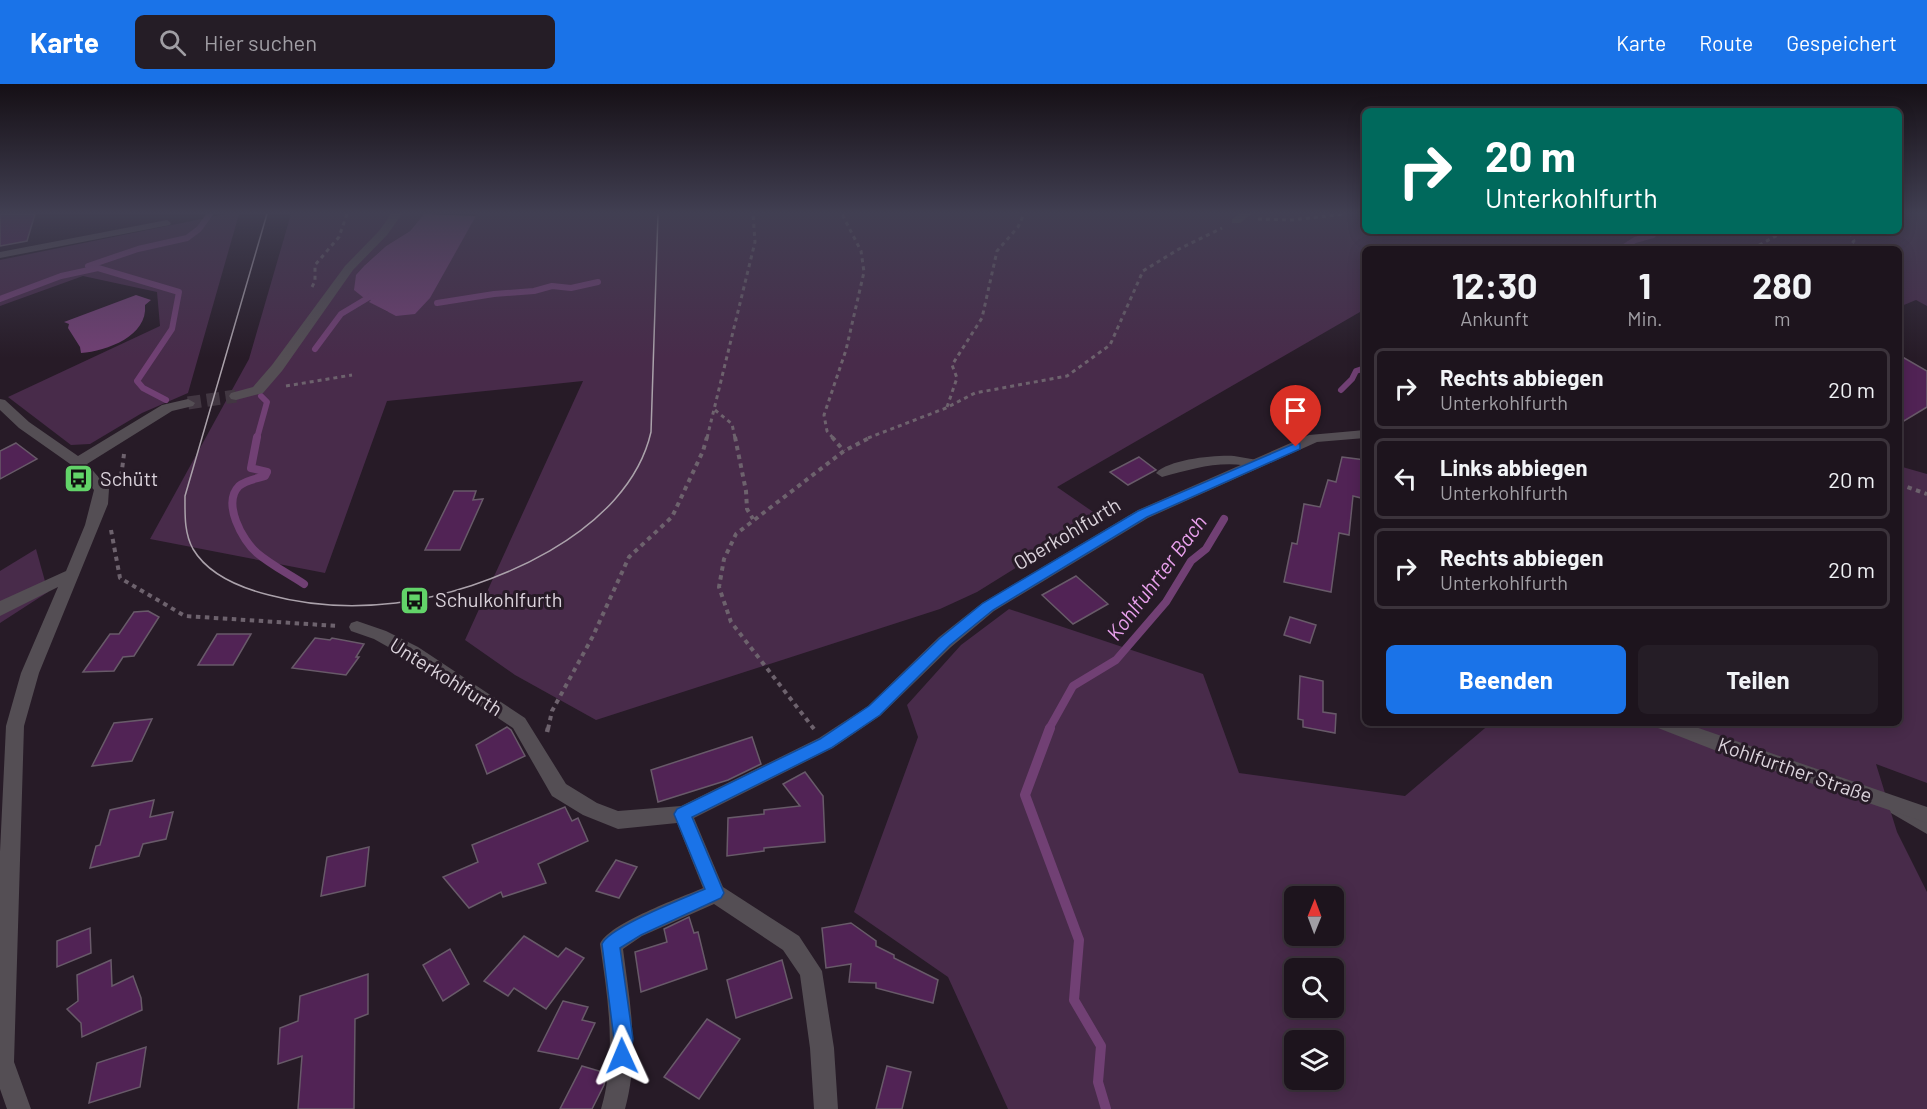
<!DOCTYPE html>
<html lang="de">
<meta charset="utf-8">
<style>
body{margin:0;font-family:Barlow,sans-serif;background:#251d26;color:#f1f3f6;height:100vh;display:flex;flex-direction:column;font-size:22px;white-space:nowrap}
*{box-sizing:border-box;margin:0}
p{font-size:20px;color:#a09ea4}
.icon{flex:none;width:33px;height:33px;fill:none;stroke:currentColor;stroke-width:2;stroke-linecap:round;stroke-linejoin:round}
.map{position:relative;flex:1;overflow:hidden}
.panel{position:absolute;left:1362px;top:162px;width:540px;height:480px;display:flex;flex-direction:column;background:#1d141d;border-radius:9px;box-shadow:0 3px 15px #0003,0 0 0 2px #3b333b}
.panel>*{flex:none}
.banner{position:absolute;left:1362px;top:24px;width:540px;height:126px;border-radius:9px;box-shadow:0 3px 15px #0003,0 0 0 2px #3b333b;background:#00695c;color:#fff;overflow:hidden}
.needle{width:39px;rotate:1deg}
.tools{position:absolute;left:1284px;top:802px;display:grid;gap:12px}
.tools a{display:grid;place-items:center;width:60px;height:60px;border-radius:9px;background:#1d141d;box-shadow:0 3px 15px #0003,0 0 0 2px #3b333b;font-size:30px}
.pin{position:absolute;display:grid;place-items:center;width:51px;height:51px;color:#fff;margin:-62px -26px;border-radius:50% 50% 50% 0;rotate:-45deg;box-shadow:0 0 6px #0007}
.pin .icon{rotate:45deg}
.me{position:absolute;width:66px;margin:-33px;rotate:359deg;stroke-linejoin:round;filter:drop-shadow(0 0 4px #0008)}
.turn{display:flex;align-items:center;gap:21px;height:126px;padding:0 24px;font-size:27px}
.turn .icon{width:78px;height:78px;stroke-width:2.5}
.turn b{display:block;font-size:42px;line-height:51px}
.eta{display:flex;justify-content:space-evenly;align-items:center;height:102px;text-align:center}
.eta b{font-size:36px;font-weight:700;line-height:42px}
.primary-button{display:flex;gap:12px;margin-top:auto;padding:12px 24px}
.primary-button a{flex:1;height:69px;border-radius:9px;background:#1a73e8;color:#fff;font-size:24px;font-weight:700;line-height:69px;text-align:center}
.primary-button a+a{background:#251d26;color:#f1f3f6}
ul{padding:0;list-style:none}
li{display:flex;align-items:center;gap:18px;height:81px;margin:0 12px 9px;padding:0 12px;border:3px solid #3b333b;border-radius:9px}
li div{flex:1}
li b{display:block;font-size:22px}
li em{font-style:normal}
header{display:flex;align-items:center;gap:36px;box-sizing:border-box;height:84px;padding:0 30px;background:#1a73e8;color:#fff}
header strong{font-size:28px}
nav{display:flex;gap:33px;margin-inline-start:auto;font-size:21px}
.search{width:420px;height:54px;background:#251d26;display:flex;align-items:center;gap:15px;box-sizing:border-box;padding:0 21px;border-radius:9px;color:#a09ea4;font-size:22px}
.map>svg:first-child{display:block}
.green{fill:#482b4a;fill-rule:evenodd}
.water{fill:#714074}
.lines{fill:none;stroke-linecap:round;stroke-linejoin:round}
.stream-far2{stroke:#714074;stroke-width:6}
.stream-far1{stroke:#714074;stroke-width:8}
.stream{stroke:#714074;stroke-width:10}
.building{fill:#512355;stroke:#685a69;stroke-width:1.5}
.minor-tunnel{stroke:#423742;stroke-width:13;stroke-dasharray:13 6;stroke-linecap:butt}
.path-far2{stroke:#6d626d;stroke-width:3;stroke-dasharray:4 4;stroke-linecap:butt}
.path-far1{stroke:#6d626d;stroke-width:4;stroke-dasharray:4.5 4.5;stroke-linecap:butt}
.path{stroke:#6d626d;stroke-width:4.5;stroke-dasharray:6 6;stroke-linecap:butt}
.service{fill:#544e54;fill-rule:evenodd}
.minor{fill:#544e54;fill-rule:evenodd}
.tram{stroke:#aba2ab;stroke-width:1.5}
.route{fill:#1a73e8;stroke:#114b97;stroke-width:1.5}
.labels{text-anchor:middle;stroke-width:6;stroke-linejoin:round;paint-order:stroke}
.poi-label{font-size:20px;fill:#dbd3dc;stroke:#271b27;text-anchor:start}
.street-label{font-size:20px;fill:#dbd3dc;stroke:#271b27}
.water-label{font-size:21px;font-style:italic;fill:#e8a0ec;stroke:#271b27}
</style>
<header>
<strong>Karte</strong>
<div class="search"><svg class="icon" aria-label="search" viewBox="0 0 24 24"><circle cx="10" cy="10" r="6"/><path d="M15 15l6 6"/></svg>Hier suchen</div>
<nav><a>Karte</a><a>Route</a><a>Gespeichert</a></nav>
</header>
<div class="map">
<svg width="1927" height="1025" viewBox="0 0 1927 1025">
<rect width="100%" height="100%" fill="#271b27"/>
<g class="green">
<polygon points="226,130 239,130 188,309 142,329 90,360 71,361 8,313 160,242 157,208 83,192 0,222 0,176"/>
<polygon points="291,130 424,130 410,147 386,162 365,181 366,213 372,216 370,218 388,228 434,204 476,132 474,130 1365,130 1365,147 1899,147 1899,130 1927,130 1927,222 1916,216 1899,223 1899,165 1365,165 1365,230 1360,228 1057,403 1099,432 977,508 940,525 596,636 515,591 465,556 583,297 387,317 325,489 150,455 249,275"/>
<path d="M 1899,382 L 1927,390 L 1927,699 L 1876,680 L 1897,748 L 1927,808 L 1927,1025 L 1008,1025 L 948,893 L 854,828 L 918,653 L 907,621 L 961,561 L 1009,525 L 1203,590 L 1239,689 L 1405,712 L 1491,639 L 1899,639 ZM 1294,813 L 1334,813 L 1334,852 L 1294,852 ZM 1294,885 L 1334,885 L 1334,924 L 1294,924 ZM 1294,957 L 1334,957 L 1334,996 L 1294,996 Z"/>
<polygon points="36,465 48,508 0,539 0,487"/>
</g>
<g class="water">
<polygon points="424,130 476,132 430,214 415,230 396,232 369,218 371,216 364,214 354,206 356,191 365,181 386,162 410,147"/>
<path d="M 136,211 L 151,216 L 145,221 C 148,252 107,267 81,269 L 80,263 L 68,244 L 69,240 L 64,238 Z"/>
</g>
<g class="lines">
<g class="stream-far2">
<polyline points="1621,165 1635,156 1653,151 1655,147"/>
<polyline points="88,182 138,165 187,154 199,145 210,130"/>
<polyline points="0,215 61,192 98,184 179,208 172,245 137,297 143,304 166,316"/>
<polyline points="437,219 494,210 534,207 552,202 571,204 598,198"/>
<polyline points="315,265 341,230 376,209"/>
<polyline points="1341,306 1352,295 1356,287 1365,284"/>
<polyline points="257,354 267,318 261,312"/>
</g>
<g class="stream-far1">
<path d="M 257,353 L 251,384 L 267,388 L 265,392 C 256,395 246,396 239,402 C 222,419 242,456 257,469 C 271,481 289,490 304,500"/>
<polyline points="1049,645 1073,602 1116,576 1166,518 1191,477 1206,465 1224,435"/>
</g>
<polyline class="stream" points="1050,644 1025,711 1079,856 1074,916 1101,962 1098,998 1106,1025"/>
</g>
<g class="building">
<polygon points="0,130 35,130 27,157 0,162"/>
<polygon points="1899,271 1927,287 1927,323 1899,340"/>
<polygon points="16,359 37,375 0,395 0,367"/>
<polygon points="1139,373 1156,386 1128,401 1110,388"/>
<polygon points="1342,373 1365,376 1365,415 1353,412 1349,451 1339,449 1331,508 1284,498 1292,459 1297,460 1304,420 1320,423 1328,396 1336,398"/>
<polygon points="454,407 476,407 473,416 483,415 460,466 425,466"/>
<polygon points="1076,492 1108,520 1073,540 1042,511"/>
<polygon points="148,527 159,533 134,572 123,573 114,587 83,588 110,550 119,550 134,528"/>
<polygon points="1290,533 1316,541 1310,559 1284,551"/>
<polygon points="217,550 251,550 233,581 198,581"/>
<polygon points="315,554 330,556 332,554 364,560 356,573 359,573 346,591 292,584"/>
<polygon points="1300,592 1323,597 1323,628 1336,630 1335,649 1303,643 1303,636 1298,635"/>
<polygon points="152,635 132,677 92,682 114,639"/>
<polygon points="507,643 511,646 525,672 487,690 476,661"/>
<polygon points="752,653 761,680 728,696 658,718 651,686"/>
<polygon points="805,688 823,712 825,758 764,764 764,767 727,772 728,734 764,730 764,726 800,722 783,700"/>
<polygon points="154,716 150,733 173,728 166,755 143,760 139,772 90,784 96,762 100,761 110,726"/>
<polygon points="565,723 572,737 578,734 588,757 538,780 546,799 503,813 501,808 469,824 443,793 478,778 472,761"/>
<polygon points="369,763 365,802 321,812 327,773"/>
<polygon points="616,776 637,783 619,814 596,807"/>
<polygon points="689,833 694,849 698,848 707,885 641,908 635,868 667,858 664,845"/>
<polygon points="851,839 876,857 876,862 894,871 894,874 938,896 933,919 876,904 876,899 849,898 851,880 826,884 822,844"/>
<polygon points="90,844 91,869 57,883 57,857"/>
<polygon points="524,852 558,873 566,864 584,874 546,925 514,904 508,912 484,897"/>
<polygon points="450,865 469,900 443,917 423,881"/>
<polygon points="111,876 112,902 133,892 141,914 142,926 82,953 81,939 67,925 78,917 77,891"/>
<polygon points="782,876 792,914 736,934 727,896"/>
<polygon points="368,890 368,930 355,935 354,1025 298,1025 302,972 278,980 280,944 298,937 300,912"/>
<polygon points="563,917 588,923 582,936 595,939 578,975 538,967"/>
<polygon points="707,935 740,955 699,1015 664,993"/>
<polygon points="146,963 140,1003 89,1019 97,979"/>
<polygon points="582,982 606,989 604,1001 592,1025 560,1025"/>
<polygon points="887,982 911,988 902,1025 876,1025"/>
</g>
<g class="lines">
<polyline class="minor-tunnel" points="188,319 236,312"/>
<g class="path-far2">
<polyline points="1258,135 1291,136 1345,130"/>
<polyline points="1752,165 1785,147"/>
<polyline points="1847,165 1854,157 1849,147"/>
<polyline points="312,203 315,197 315,181 339,153 347,130"/>
<polyline points="286,302 352,291"/>
<polyline points="947,323 957,294 952,281 982,234 997,167 1018,143 1024,130"/>
<polyline points="715,326 732,340 735,354"/>
<polyline points="707,354 755,158 753,130"/>
<polyline points="833,354 827,347 824,331 846,266 864,188 861,167 842,130"/>
<polyline points="868,354 946,324 975,309 1067,292 1110,261 1143,187 1179,165 1222,144"/>
</g>
<g class="path-far1">
<polyline points="735,353 746,407 747,425 753,435"/>
<polyline points="832,353 844,367"/>
<polyline points="1899,400 1927,410"/>
<polyline points="120,401 124,370"/>
<polyline points="111,446 120,494 185,532 338,542"/>
<polyline points="548,645 552,627 593,552 629,473 672,433 703,367 707,353"/>
<polyline points="814,645 731,538 719,503 724,475 736,450 844,367 871,353"/>
</g>
<polyline class="path" points="547,648 548,644"/>
<g class="service">
<polygon points="167,136 171,139 170,141 0,174 0,168"/>
<path d="M 1234,372 L 1263,377 L 1265,380 L 1259,384 C 1223,375 1196,384 1162,393 L 1156,389 C 1170,375 1215,371 1234,372 Z"/>
<polygon points="1897,717 1927,734 1927,750 1891,729 1889,724 1891,719"/>
</g>
<g class="minor">
<polygon points="391,130 402,130 387,151 353,186 282,287 263,309 236,316 231,315 229,312 231,309 253,303 272,281 345,182 379,147"/>
<polygon points="1239,130 1251,130 1240,139 1232,139 1232,135"/>
<polygon points="0,315 5,316 29,338 78,372 162,321 188,315 195,319 193,322 172,327 87,380 109,405 108,420 39,589 24,642 14,978 31,1025 7,1025 0,1005 0,768 6,642 21,589 58,503 0,532 0,517 66,487 85,441 94,406 73,382 19,344 0,326"/>
<path d="M 1365,346 L 1365,354 L 1317,358 L 1148,434 L 994,527 L 951,563 L 880,632 L 833,664 L 694,734 L 723,803 L 799,852 L 822,887 L 834,964 L 838,1025 L 814,1025 L 810,964 L 800,891 L 783,866 L 714,820 L 642,852 L 623,865 C 630,919 640,971 625,1025 L 601,1025 C 617,970 608,916 600,860 C 609,839 680,814 703,804 L 677,739 L 618,745 L 583,731 L 552,712 L 513,644 L 406,573 L 374,555 L 351,547 L 349,543 L 351,539 L 357,537 L 386,547 L 418,563 L 525,634 L 566,700 L 597,719 L 618,727 L 681,722 L 819,654 L 868,622 L 939,553 L 982,519 L 1138,426 L 1309,351 Z"/>
<polygon points="1655,639 1684,639 1927,723 1927,739 1722,669 1658,644"/>
</g>
<path class="tram" d="M 267,130 L 185,412 C 185,430 184,449 193,465 C 209,492 241,504 269,511 C 310,522 354,524 396,519 C 489,507 628,449 651,348 L 658,130"/>
</g>
<linearGradient id="sky" x2="0" y2="1"><stop stop-color="#150f15"/><stop offset="0.47" stop-color="#413f52"/><stop offset="1" stop-color="#413f52" stop-opacity="0"/></linearGradient>
<rect width="1927" height="274" fill="url(#sky)"/>
<path class="route" d="M 1296,359 L 1300,360 L 1300,365 L 1147,433 L 993,526 L 950,561 L 880,631 L 831,664 L 692,733 L 724,809 L 721,814 L 641,851 L 620,864 L 633,955 L 629,978 L 622,981 L 616,978 L 613,972 L 614,955 L 602,860 C 609,843 685,814 705,805 L 674,730 L 677,725 L 820,655 L 869,622 L 940,554 L 983,519 L 1138,427 Z"/>
<defs>
<symbol id="bus-square" viewBox="-11 -11 22 22"><rect x="-9" y="-9" width="18" height="18" rx="4" fill="#62d469" stroke="#271b27"/><path d="M-5-6H5V4H4V6H2V4H-2V6H-4V4H-5ZM-3.5-4V0h7V-4ZM-3.5 1.2v1.5H-2V1.2ZM2 1.2v1.5H3.5V1.2Z" fill="#111"/></symbol>
</defs>
<g fill-rule="evenodd">
<use href="#bus-square" x="62" y="378" width="33" height="33"/>
<use href="#bus-square" x="398" y="500" width="33" height="33"/>
</g>
<g class="labels">
<g class="poi-label">
<text x="100" y="402">Schütt</text>
<text x="435" y="523">Schulkohlfurth</text>
</g>
<g class="street-label">
<text transform="translate(1067 450) rotate(-31)" y="7">Oberkohlfurth</text>
<text transform="translate(446 593) rotate(32)" y="7">Unterkohlfurth</text>
<text transform="translate(1795 686) rotate(19)" y="7">Kohlfurther Straße</text>
</g>
<g class="water-label">
<text transform="translate(1157 494) rotate(-53)" y="7">Kohlfuhrter Bach</text>
</g>
</g>
</svg>
<div class="tools">
<a><svg class="needle" viewBox="-14 -14 28 28"><path d="M0-13l5 13h-10z" fill="#e53935"/><path d="M0 13l5-13h-10z" fill="#a09ea4"/></svg></a>
<a><svg class="icon" aria-label="search" viewBox="0 0 24 24"><circle cx="10" cy="10" r="6"/><path d="M15 15l6 6"/></svg></a>
<a><svg class="icon" aria-label="layers" viewBox="0 0 24 24"><path d="M12 4l9 5-9 5-9-5zM3 14l9 5 9-5"/></svg></a>
</div>
<div class="pin" style="left:1296px;top:363px;background:#d93025"><svg class="icon" aria-label="arrive" viewBox="0 0 24 24"><path d="M6 21V4h12l-3 4 3 4H6"/></svg></div>
<svg class="me" style="left:622px;top:972px" viewBox="-20 -20 40 40"><path d="M0-17L14 15 0 8-14 15z" fill="#1a73e8" stroke="#fff" stroke-width="4"/></svg>
<div class="banner">
<div class="turn"><svg class="icon" aria-label="right" viewBox="0 0 24 24"><path d="M7 20v-9h11M14 6l5 5-5 5"/></svg><div><b>20 m</b>Unterkohlfurth</div></div>
</div>
<section class="panel">
<div class="eta">
<div><b>12:30</b><p>Ankunft</p></div>
<div><b>1</b><p>Min.</p></div>
<div><b>280</b><p>m</p></div>
</div>
<ul>
<li><svg class="icon" aria-label="right" viewBox="0 0 24 24"><path d="M7 20v-9h11M14 6l5 5-5 5"/></svg><div><b>Rechts abbiegen</b><p>Unterkohlfurth</p></div><em>20 m</em></li>
<li><svg class="icon" aria-label="left" viewBox="0 0 24 24"><path d="M17 20v-9H6M10 6l-5 5 5 5"/></svg><div><b>Links abbiegen</b><p>Unterkohlfurth</p></div><em>20 m</em></li>
<li><svg class="icon" aria-label="right" viewBox="0 0 24 24"><path d="M7 20v-9h11M14 6l5 5-5 5"/></svg><div><b>Rechts abbiegen</b><p>Unterkohlfurth</p></div><em>20 m</em></li>
</ul>
<div class="primary-button"><a>Beenden</a><a>Teilen</a></div>
</section>
</div>
